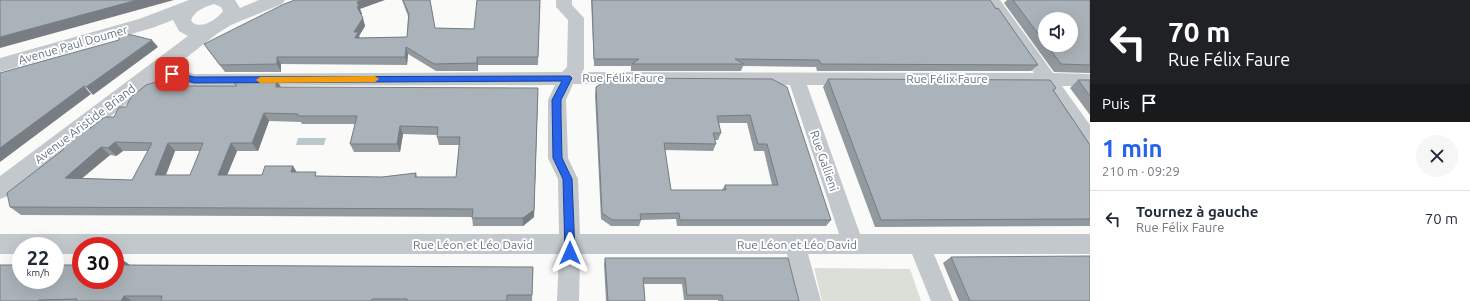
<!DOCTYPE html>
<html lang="fr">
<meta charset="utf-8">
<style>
body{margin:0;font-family:Ubuntu,sans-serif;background:#f6f6f7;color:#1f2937;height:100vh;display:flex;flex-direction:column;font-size:15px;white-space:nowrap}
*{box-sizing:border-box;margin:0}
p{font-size:13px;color:#747a83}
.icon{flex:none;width:22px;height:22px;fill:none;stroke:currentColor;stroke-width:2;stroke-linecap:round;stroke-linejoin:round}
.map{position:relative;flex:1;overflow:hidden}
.drawer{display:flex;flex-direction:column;background:#fff;width:380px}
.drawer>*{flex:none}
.hud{background:#202124;color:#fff;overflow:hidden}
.buttons{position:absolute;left:1038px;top:12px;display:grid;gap:8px}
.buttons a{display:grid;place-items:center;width:40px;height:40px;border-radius:50%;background:#fff;box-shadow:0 4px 16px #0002;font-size:20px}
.speed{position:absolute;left:12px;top:237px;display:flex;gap:8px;font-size:20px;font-weight:700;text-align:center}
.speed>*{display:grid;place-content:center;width:52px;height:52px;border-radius:50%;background:#fff;box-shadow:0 4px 16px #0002;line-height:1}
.speed small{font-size:10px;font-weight:400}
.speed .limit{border:6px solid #d22;background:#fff;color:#111}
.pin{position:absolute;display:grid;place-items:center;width:34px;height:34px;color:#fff;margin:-17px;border-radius:8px;box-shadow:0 2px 6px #0006}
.me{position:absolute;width:44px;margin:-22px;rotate:0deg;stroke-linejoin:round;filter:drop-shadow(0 0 3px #0008)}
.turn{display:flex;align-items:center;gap:14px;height:84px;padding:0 12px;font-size:18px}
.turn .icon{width:52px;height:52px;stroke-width:2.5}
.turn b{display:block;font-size:28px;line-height:34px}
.then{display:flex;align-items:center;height:38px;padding:0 12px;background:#0003;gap:8px;font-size:15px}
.round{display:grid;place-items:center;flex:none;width:42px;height:42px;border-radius:21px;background:#f6f6f7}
.head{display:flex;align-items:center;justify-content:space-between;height:68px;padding:0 12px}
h1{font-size:24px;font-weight:700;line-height:30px;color:#2563eb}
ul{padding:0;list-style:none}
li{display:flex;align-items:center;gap:12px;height:56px;padding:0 12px;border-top:1px solid #e0e1e3}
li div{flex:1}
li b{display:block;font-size:15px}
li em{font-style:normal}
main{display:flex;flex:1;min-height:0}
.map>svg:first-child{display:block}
.green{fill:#dadfd7}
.water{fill:#bbc7cb}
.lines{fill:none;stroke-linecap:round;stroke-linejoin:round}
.minor{fill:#c3c8cc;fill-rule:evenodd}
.tertiary{fill:#c3c8cc;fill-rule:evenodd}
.wall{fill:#929a9f;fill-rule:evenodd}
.shaded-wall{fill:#777d82}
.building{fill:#aab3b9;stroke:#777d82;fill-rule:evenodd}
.route{fill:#2563eb;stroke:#184099}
.slow{fill:#f59e0b}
.labels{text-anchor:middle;stroke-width:4;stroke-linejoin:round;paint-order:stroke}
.street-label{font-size:12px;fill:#657683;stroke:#fff}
</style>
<main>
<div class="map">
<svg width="1090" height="301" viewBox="0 0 1090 301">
<rect width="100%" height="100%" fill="#fafaf8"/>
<polygon class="green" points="814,268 910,269 921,301 822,301"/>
<polygon class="water" points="298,138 326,138 324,145 296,145"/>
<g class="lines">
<path class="minor" d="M 556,0 L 572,0 L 572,5 L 584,18 L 584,69 L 582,72 L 1034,73 L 984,0 L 1000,0 L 1053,73 L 1090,74 L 1090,86 L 1062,86 L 1090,125 L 1090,147 L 1083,145 L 1043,86 L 807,85 L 860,234 L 1090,234 L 1090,254 L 934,254 L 953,301 L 931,301 L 912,254 L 808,254 L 821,301 L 799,301 L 787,254 L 580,254 L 579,301 L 557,301 L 559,254 L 115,254 L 115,246 L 81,246 L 81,254 L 55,254 L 55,246 L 21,246 L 21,254 L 0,254 L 0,234 L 559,234 L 558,179 L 548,158 L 548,100 L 555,85 L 194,86 C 183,84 155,78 149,68 L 152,64 L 158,62 L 194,74 L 562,72 L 567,67 L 568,20 L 556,7 ZM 573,84 L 790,85 L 839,234 L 580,234 L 578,179 L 568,158 L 566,100 Z"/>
<path class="tertiary" d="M 189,0 L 235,0 L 240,8 L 259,0 L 285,0 L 282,4 L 231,25 L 218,33 L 8,196 L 0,199 L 0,176 L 188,36 L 179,31 L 173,20 L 152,28 L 0,72 L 0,58 L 139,19 ZM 214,4 L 221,7 L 223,11 C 217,19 203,29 193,23 L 191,20 C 195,10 205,7 214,4 Z"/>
</g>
<g class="wall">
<polygon points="402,0 430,0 435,28 474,29 477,0 540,0 538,65 478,65 478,71 436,71 408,54 407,65 281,64 281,72 225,72 209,51 204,44 360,9 362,14 361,14 365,26 359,36 360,38 407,37 408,16"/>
<polygon points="591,0 990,0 1038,65 1031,71 817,71 816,67 743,66 741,71 631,71 631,66 594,66"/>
<path d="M 1007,0 L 1090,0 L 1090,73 L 1054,72 L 1004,3 ZM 1045,19 L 1071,45 L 1045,45 Z"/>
<path d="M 231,79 L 280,87 L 538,97 L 534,217 L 523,226 L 473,226 L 472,217 L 21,215 L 10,207 L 64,149 L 59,144 L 114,117 L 126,107 L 182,86 L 236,86 ZM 269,121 L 301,122 L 302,124 L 355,124 L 350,144 L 354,152 L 400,152 L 403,134 L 437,135 L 437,137 L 439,145 L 459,145 L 456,177 L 417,177 L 416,173 L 382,177 L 318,176 L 296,172 L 293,166 L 262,175 L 227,175 L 237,151 L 258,151 ZM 123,151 L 148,151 L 132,180 L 82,178 L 110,155 L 116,156 ZM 175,151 L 200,151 L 190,175 L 166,175 Z"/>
<path d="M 772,79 L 831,220 L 826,226 L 677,226 L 676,219 L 641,220 L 639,226 L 611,226 L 601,219 L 595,95 L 596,87 ZM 719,123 L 747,123 L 754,151 L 764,151 L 772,185 L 725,185 L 722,190 L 671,190 L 665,150 L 713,151 L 716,144 L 715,140 L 718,140 L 721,133 Z"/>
<polygon points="828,79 1056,88 1054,91 1090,145 1090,226 875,227 823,87"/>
<polygon points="1078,80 1090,80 1090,115 1070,88"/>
<polygon points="951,257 1090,301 959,301 943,263"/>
<polygon points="605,258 799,301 718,301 718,300 684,300 682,284 644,284 645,301 606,301 604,264"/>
<polygon points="124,261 129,265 533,267 532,301 0,301 81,280"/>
</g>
<g class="shaded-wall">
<polygon points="137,0 174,0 0,48 0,37"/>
<polygon points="361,0 385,0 360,9 362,14 360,15 357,7 357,2"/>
<polygon points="363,18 365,26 359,36 361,40 358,45 354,32"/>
<polygon points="152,40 158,47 93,95 86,87"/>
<polygon points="406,47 408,54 407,65 405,57"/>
<polygon points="277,57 281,64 281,72 277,64"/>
<polygon points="477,57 478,65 478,71 477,63"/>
<polygon points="276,79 281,87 276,87"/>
<polygon points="177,80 184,88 174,86"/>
<polygon points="84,86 91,94 0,162 0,148"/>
<polygon points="538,88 534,217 523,226 523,218"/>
<polygon points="264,113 269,121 258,151 252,143"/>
<polygon points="400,126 403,134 400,152 397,144"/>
<polygon points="115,142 123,151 116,156 108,148"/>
<polygon points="168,143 175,151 163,182 155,175"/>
<polygon points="231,143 237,151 224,183 218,175"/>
<polygon points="101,147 110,155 74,185 65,178"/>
<polygon points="293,166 298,174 291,172"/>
<polygon points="124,261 133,267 123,265"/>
<polygon points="124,296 132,301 121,301"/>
</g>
<g class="building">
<polygon points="0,0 137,0 0,37"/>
<polygon points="295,0 361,0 357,2 359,6 357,7 363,18 354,32 358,32 355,38 407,37 409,14 403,0 430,0 435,28 474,29 477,0 540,0 538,57 477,57 477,63 434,64 406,47 405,57 277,57 277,64 220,65 204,44 284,4"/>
<polygon points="592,0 990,0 996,9 998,8 1038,65 821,64 819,60 735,59 744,64 632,64 639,59 594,59"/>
<polygon points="1013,0 1090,0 1090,65 1061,64 1047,45 1071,45 1071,19 1045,19 1045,43"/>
<polygon points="119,34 132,35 152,40 86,87 84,86 0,148 0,73 119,40"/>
<path d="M 610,78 L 772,79 L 787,87 L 831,220 L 680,220 L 679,213 L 640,214 L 641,220 L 612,220 L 602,213 L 596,87 ZM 750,115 L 758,144 L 767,144 L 778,185 L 725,185 L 726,190 L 671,190 L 664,143 L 716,144 L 713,133 L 721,133 L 717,116 Z"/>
<path d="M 231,79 L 276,79 L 276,87 L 538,88 L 534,210 L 523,218 L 472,218 L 473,209 L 10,207 L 7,193 L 64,149 L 59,144 L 83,126 L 89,129 L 105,117 L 114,117 L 119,107 L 126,107 L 131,97 L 146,85 L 163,80 L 177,80 L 174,86 L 237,86 ZM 264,113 L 298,114 L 298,116 L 357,116 L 350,144 L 397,144 L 400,126 L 438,127 L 437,137 L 460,137 L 456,177 L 415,177 L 416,173 L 382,177 L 315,176 L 316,172 L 291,172 L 293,166 L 265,166 L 262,175 L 218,175 L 231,143 L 252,143 ZM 115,142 L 152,143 L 132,180 L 65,178 L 101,147 L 108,148 ZM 168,143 L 203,143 L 190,175 L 155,175 Z"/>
<polygon points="828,79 1050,80 1056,88 1053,90 1090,145 1090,219 881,220"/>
<polygon points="1078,80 1090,80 1090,96"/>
<polygon points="1090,256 1090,301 970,301 951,257"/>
<polygon points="605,258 788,258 799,301 723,301 722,295 687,295 685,278 643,278 645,301 608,301"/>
<polygon points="115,261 124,261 123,265 533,267 532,295 507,295 507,301 407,301 407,299 372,299 372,301 161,301 162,296 124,296 121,301 76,301 77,299 39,300 38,301 0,301 0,265 21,265 21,280 55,280 55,265 81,265 81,280 115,280"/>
</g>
<polygon class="route" points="172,71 194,77 570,76 572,78 561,100 561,115 562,158 572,179 575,253 573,256 566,256 565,253 563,179 553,158 552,100 562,81 194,83 169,76 169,72"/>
<polygon class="slow" points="375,76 379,79 375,82 260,83 256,80 260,77"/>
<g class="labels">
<g class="street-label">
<text transform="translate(73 45) rotate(-16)" y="4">Avenue Paul Doumer</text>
<text x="623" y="82">Rue Félix Faure</text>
<text x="947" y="83">Rue Félix Faure</text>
<text transform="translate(85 124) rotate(-37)" y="4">Avenue Aristide Briand</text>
<text transform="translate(824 161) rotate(71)" y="4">Rue Gallieni</text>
<text x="473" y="249">Rue Léon et Léo David</text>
<text x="797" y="249">Rue Léon et Léo David</text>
</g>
</g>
</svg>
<div class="buttons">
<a><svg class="icon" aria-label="sound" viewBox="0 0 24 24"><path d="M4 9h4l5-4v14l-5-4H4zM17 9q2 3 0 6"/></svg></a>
</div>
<div class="speed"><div>22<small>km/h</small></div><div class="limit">30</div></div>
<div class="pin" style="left:172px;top:74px;background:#d93025"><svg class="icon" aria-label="arrive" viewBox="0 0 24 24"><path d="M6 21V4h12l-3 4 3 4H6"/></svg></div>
<svg class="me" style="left:570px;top:253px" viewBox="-20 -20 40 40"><path d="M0-17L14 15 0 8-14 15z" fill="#2563eb" stroke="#fff" stroke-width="4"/></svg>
</div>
<section class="drawer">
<div class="hud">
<div class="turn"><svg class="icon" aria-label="left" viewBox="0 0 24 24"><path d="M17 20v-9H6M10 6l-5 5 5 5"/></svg><div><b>70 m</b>Rue Félix Faure</div></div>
<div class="then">Puis<svg class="icon" aria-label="arrive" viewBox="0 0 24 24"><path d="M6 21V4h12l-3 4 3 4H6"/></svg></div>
</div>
<div class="head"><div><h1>1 min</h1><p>210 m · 09:29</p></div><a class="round"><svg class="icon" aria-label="close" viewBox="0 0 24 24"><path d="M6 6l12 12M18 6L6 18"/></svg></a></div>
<ul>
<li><svg class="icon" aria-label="left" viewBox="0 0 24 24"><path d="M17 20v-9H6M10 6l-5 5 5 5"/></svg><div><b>Tournez à gauche</b><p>Rue Félix Faure</p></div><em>70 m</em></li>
</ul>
</section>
</main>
